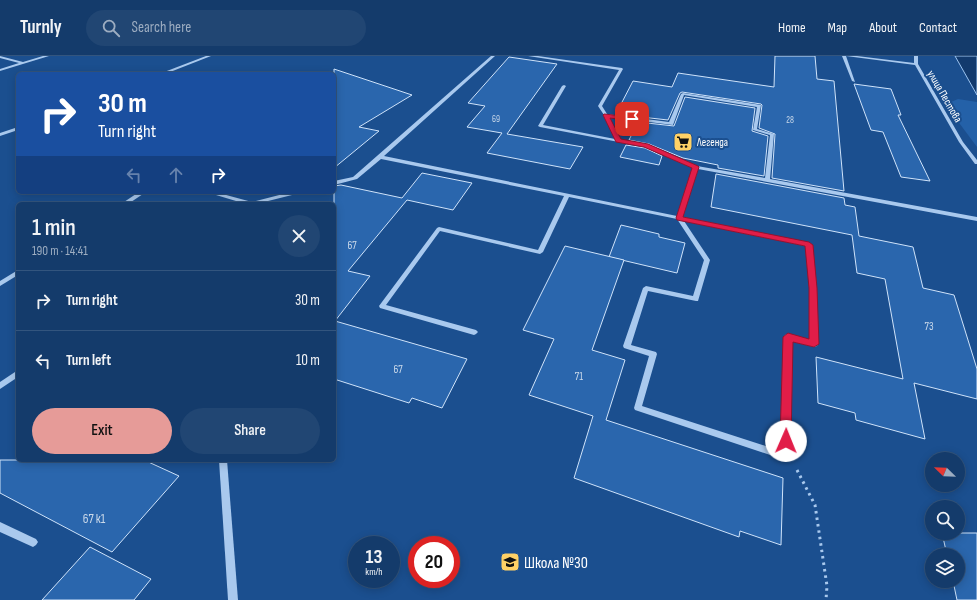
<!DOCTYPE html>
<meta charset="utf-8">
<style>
body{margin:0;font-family:"Sofia Sans Condensed",sans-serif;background:#214673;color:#f1f3f6;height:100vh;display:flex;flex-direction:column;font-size:15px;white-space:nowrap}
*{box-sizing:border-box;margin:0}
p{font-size:13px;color:#9dadc1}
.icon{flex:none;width:22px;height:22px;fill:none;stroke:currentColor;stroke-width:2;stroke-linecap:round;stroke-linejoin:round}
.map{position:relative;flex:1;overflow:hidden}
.side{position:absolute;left:16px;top:146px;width:320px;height:260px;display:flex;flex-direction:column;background:#143b6b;border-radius:6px;box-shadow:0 2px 10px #0003,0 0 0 1px #33557e}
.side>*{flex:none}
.top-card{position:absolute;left:16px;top:16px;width:320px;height:122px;border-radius:6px;box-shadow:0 2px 10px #0003,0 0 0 1px #33557e;background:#1a4fa0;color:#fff;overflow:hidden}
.needle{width:26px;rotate:293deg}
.controls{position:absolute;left:925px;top:396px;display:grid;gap:8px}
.controls a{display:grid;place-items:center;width:40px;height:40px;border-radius:50%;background:#143b6b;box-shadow:0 2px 10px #0003,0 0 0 1px #33557e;font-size:20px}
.speed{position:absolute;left:348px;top:480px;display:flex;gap:8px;font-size:20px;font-weight:700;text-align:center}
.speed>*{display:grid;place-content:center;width:52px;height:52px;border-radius:50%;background:#143b6b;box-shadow:0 2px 10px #0003,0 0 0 1px #33557e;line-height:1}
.speed small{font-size:10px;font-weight:400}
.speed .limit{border:6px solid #d22;background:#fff;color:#111}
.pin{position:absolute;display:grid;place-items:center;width:34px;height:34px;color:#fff;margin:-17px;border-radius:8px;box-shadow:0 2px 6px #0006}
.me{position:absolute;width:44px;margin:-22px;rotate:1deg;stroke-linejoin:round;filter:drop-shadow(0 0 3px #0008)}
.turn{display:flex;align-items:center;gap:14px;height:84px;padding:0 16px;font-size:18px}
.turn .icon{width:52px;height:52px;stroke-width:2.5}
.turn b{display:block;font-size:28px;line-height:34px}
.lanes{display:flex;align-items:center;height:38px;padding:0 16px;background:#0003;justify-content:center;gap:20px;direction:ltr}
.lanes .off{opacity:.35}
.round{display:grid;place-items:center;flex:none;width:42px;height:42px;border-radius:21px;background:#214673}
.headline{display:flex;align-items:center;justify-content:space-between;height:68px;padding:0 16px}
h1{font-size:24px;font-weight:600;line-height:30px}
.action{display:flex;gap:8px;margin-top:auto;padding:8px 16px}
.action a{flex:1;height:46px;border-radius:24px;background:#e69b98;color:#111;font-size:16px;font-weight:600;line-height:46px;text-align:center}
.action a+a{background:#214673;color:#f1f3f6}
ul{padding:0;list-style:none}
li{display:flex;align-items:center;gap:12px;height:60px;padding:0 16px;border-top:1px solid #33557e}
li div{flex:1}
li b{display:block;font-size:15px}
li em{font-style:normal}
header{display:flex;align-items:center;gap:24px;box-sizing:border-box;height:56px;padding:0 20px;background:#143b6b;border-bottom:1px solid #33557e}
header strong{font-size:19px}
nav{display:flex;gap:22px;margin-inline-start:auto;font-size:14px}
.search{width:280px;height:36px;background:#214673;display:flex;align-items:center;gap:10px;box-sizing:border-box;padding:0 14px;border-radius:22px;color:#9dadc1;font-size:15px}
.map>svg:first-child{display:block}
.green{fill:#2461a8}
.water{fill:#123a6d;stroke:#9cc4f0}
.building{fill:#2a66ad;stroke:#cfe3fa}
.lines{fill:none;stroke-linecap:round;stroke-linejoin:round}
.path{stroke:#a9c9ee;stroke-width:3;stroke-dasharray:2.5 4;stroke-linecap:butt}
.minor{fill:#a9c9ee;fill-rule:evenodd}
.route{fill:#e11d48;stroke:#92132f}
.labels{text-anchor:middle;stroke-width:4;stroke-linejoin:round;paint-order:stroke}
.far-number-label{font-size:9px;fill:#cad9ea}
.far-street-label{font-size:11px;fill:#fff;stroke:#1b4f8f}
.far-poi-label{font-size:11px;fill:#fff;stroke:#1b4f8f;text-anchor:start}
.number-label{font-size:11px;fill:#cad9ea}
.near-number-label{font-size:13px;fill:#cad9ea}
.near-poi-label{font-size:16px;fill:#fff;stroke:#1b4f8f;text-anchor:start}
</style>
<header>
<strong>Turnly</strong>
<div class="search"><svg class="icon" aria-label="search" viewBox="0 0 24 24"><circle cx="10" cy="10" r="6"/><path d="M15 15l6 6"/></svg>Search here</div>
<nav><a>Home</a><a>Map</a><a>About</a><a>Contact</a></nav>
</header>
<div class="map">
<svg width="977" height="544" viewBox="0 0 977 544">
<rect width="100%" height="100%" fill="#1b4f8f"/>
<polygon class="green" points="958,43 977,46 977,91 954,60 951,46"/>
<polygon class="water" points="955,0 977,0 977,39"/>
<g class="building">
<polygon points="775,0 815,0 817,23 834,25 844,135 772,122 775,78 759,72 762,49 761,48 682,36 680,37 668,64 641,61 645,55 620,50 633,25 672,31 678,17 774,31"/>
<polygon points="509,1 557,8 507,78 583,91 570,113 487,97 502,77 467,71 485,50 468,47"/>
<polygon points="334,13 412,39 359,71 379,75 334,112"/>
<polygon points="854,28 891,33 901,59 898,59 930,125 901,121 883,76 871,74"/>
<polygon points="685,41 755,52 752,75 768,80 764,120 718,112 718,109 683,102 649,88 629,84 638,66 674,70"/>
<polygon points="626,89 645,92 662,100 659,109 620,101"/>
<polygon points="422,117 472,127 453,154 407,144 348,215 370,220 335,265 467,303 442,352 412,342 409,347 334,323 334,130 341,129 402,142"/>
<polygon points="716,118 844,142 845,149 855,151 859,180 913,191 923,232 954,239 977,313 977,343 914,327 925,383 856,364 855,357 818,347 816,301 903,323 885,223 857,217 852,179 711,151"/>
<polygon points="621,169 659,178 659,181 685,187 677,217 609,201"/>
<polygon points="565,190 624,204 592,294 625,304 606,364 783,422 781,489 740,475 739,481 574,422 593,360 529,339 554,283 523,274"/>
<polygon points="0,404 144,404 179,420 112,496 0,437"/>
<polygon points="942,477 977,477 977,544 957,544 953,525 958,525 958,499 947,499"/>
<polygon points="90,491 151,523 134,544 42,544"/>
</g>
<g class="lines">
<polyline class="path" points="797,414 815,449 827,530 826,544"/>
<g class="minor">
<polygon points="0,0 23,6 43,0 49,0 0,15 0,13 19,7 0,2"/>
<polygon points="206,0 211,0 165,18 159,18"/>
<path d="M 491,0 L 495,0 L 384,100 L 677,160 L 693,112 L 645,91 L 540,71 L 538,70 L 562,30 L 564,29 L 566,30 L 543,69 L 615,83 L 604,59 L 598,50 L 619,14 L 528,0 L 538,0 L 622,12 L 623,13 L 602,50 L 607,58 L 669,66 L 681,38 L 683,37 L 761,49 L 757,73 L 774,78 L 770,123 L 977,161 L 977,165 L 698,113 L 682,161 L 811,188 L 816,232 L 818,288 L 817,290 L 814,291 L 791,285 L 789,400 L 788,403 L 785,404 L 635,354 L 634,352 L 649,300 L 624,292 L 623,290 L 643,232 L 646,230 L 693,240 L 704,204 L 677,163 L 569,141 L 543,196 L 540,198 L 440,175 L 386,249 L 476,274 L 478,276 L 476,278 L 474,279 L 380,252 L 379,250 L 437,172 L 439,171 L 538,194 L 564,140 L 381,103 L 357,123 L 334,129 L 334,125 L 353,121 ZM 684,39 L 757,51 L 753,74 L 770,79 L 765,122 L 697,110 L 648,89 L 620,84 L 609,61 L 673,69 ZM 684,165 L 806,190 L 810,232 L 810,284 L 788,278 L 785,279 L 784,281 L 781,395 L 642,350 L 657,298 L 656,296 L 631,289 L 648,235 L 696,245 L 698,245 L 710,204 Z"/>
<polygon points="842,0 846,0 855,26 852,25"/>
<polygon points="846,0 857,0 914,7 914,0 918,0 918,8 963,86 977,104 977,108 975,108 959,86 915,9"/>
<polygon points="18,71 18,74 0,80 0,77"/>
<polygon points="139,136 146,136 128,148 121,148"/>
<polygon points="206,136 215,136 252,146 291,136 301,136 300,137 256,148 246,148"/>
<polygon points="18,214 18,219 0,230 0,225"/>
<polygon points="18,314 18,321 0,333 0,326"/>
<polygon points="219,404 227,404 238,544 228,544"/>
<polygon points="0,466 36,483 38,486 36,489 33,491 0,476"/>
</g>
</g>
<polygon class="route" points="604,58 632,61 635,63 632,65 610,62 621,83 648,88 698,110 699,111 683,161 809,186 813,189 817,232 819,288 814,291 793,286 791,385 790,388 786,390 782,388 780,385 783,281 788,277 809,283 809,232 805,190 677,164 676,162 692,112 644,91 616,86 603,59"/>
<defs>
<symbol id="supermarket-square" viewBox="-11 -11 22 22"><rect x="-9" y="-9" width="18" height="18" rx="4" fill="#ffd166" stroke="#1b4f8f"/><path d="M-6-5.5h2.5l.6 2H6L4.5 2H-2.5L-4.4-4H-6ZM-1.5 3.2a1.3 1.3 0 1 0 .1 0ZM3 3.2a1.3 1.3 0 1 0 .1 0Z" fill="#111"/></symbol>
<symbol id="school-square" viewBox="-11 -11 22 22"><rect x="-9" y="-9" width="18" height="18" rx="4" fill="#ffd166" stroke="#1b4f8f"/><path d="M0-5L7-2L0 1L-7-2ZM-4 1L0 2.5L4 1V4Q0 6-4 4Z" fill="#111"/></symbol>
</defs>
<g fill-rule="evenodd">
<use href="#supermarket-square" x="672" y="75" width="22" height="22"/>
<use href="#school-square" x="499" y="495" width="22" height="22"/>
</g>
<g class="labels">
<g class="far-number-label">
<text x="496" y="66">69</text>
<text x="790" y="67">28</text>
</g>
<g class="far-street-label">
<text transform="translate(945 40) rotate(60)" y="4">улица Пестова</text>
</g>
<g class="far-poi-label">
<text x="697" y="90">Легенда</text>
</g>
<g class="number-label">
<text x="352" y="193">67</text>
<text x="929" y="274">73</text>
<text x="398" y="317">67</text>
<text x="579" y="324">71</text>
</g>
<g class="near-number-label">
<text x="94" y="467">67 к1</text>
</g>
<g class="near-poi-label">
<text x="524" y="512">Школа №30</text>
</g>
</g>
</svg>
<div class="controls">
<a><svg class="needle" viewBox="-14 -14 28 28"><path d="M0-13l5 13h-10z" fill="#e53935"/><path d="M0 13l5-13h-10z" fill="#9dadc1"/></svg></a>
<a><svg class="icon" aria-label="search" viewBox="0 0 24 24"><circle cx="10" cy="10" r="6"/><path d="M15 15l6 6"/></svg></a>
<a><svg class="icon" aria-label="layers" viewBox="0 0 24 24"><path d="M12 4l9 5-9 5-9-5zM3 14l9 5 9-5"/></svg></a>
</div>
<div class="speed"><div>13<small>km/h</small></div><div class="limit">20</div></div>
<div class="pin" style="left:632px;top:63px;background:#d93025"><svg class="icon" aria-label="arrive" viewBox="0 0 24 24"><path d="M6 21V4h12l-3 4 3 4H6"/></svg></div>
<svg class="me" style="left:786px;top:385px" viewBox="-20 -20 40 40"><circle r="19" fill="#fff"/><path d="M0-13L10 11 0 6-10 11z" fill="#e11d48"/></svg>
<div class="top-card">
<div class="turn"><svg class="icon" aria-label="right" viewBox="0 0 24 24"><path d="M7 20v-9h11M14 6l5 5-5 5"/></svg><div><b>30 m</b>Turn right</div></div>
<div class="lanes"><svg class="icon off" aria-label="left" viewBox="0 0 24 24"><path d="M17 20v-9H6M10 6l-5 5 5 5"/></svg><svg class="icon off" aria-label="ahead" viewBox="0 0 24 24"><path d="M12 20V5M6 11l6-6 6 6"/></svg><svg class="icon" aria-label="right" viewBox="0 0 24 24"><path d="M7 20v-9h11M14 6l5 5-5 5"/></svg></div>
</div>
<section class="side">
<div class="headline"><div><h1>1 min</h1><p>190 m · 14:41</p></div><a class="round"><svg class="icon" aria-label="close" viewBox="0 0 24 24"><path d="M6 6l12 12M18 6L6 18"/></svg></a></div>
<ul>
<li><svg class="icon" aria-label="right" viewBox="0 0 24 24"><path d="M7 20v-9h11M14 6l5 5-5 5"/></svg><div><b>Turn right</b></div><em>30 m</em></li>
<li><svg class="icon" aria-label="left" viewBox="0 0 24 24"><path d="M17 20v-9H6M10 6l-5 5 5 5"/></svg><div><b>Turn left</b></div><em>10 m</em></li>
</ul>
<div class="action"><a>Exit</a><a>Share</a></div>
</section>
</div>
